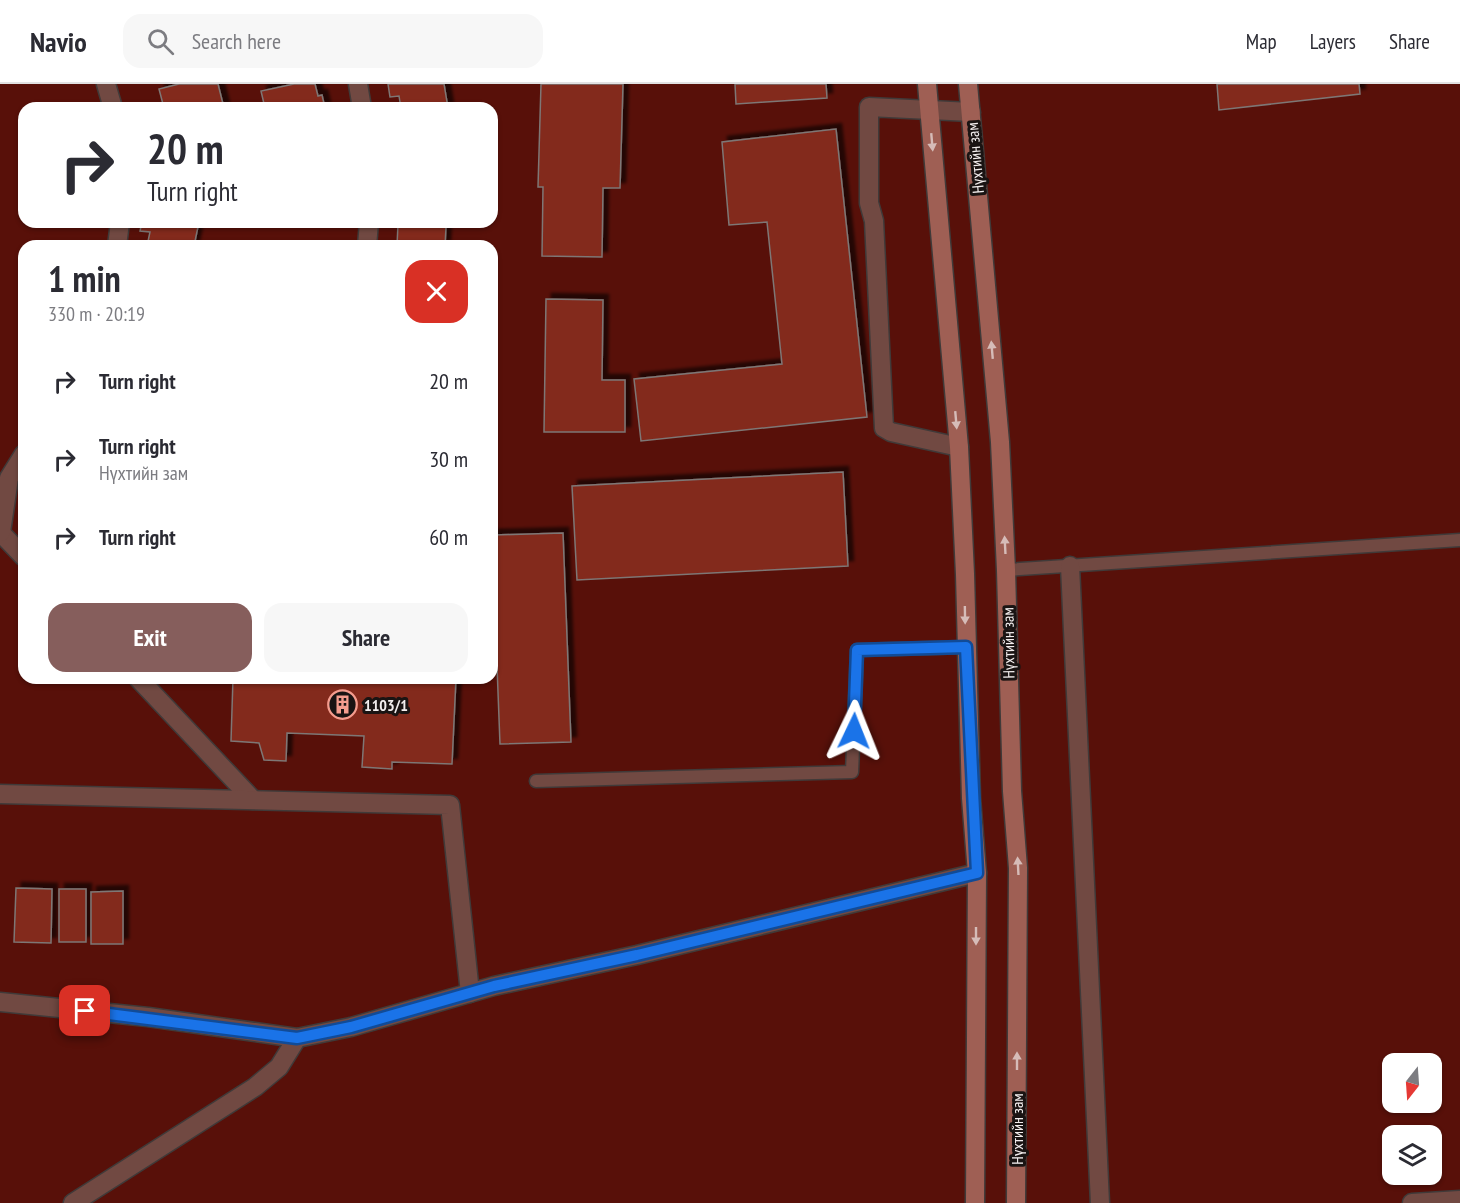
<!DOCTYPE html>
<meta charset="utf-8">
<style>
body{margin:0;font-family:"PT Sans Narrow",sans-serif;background:#f7f7f7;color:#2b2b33;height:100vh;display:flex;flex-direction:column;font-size:22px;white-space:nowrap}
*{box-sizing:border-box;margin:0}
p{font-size:20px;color:#7c7c81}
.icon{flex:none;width:33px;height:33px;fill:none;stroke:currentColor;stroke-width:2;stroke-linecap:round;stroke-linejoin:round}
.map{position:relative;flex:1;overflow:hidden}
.details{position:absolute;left:18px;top:156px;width:480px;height:444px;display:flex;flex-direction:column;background:#fff;border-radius:18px;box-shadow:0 2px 4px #0004}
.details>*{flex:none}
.guide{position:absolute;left:18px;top:18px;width:480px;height:126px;border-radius:18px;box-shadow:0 2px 4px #0004;background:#fff;color:#2b2b33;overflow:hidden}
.needle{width:39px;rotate:197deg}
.buttons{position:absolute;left:1382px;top:969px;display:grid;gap:12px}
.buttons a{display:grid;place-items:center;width:60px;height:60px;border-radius:12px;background:#fff;box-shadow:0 2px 4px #0004;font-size:30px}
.pin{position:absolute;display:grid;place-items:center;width:51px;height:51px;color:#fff;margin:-26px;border-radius:12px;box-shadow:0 3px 9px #0006}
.me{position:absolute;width:66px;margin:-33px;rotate:2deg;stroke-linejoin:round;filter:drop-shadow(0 0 4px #0008)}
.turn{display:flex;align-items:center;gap:21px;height:126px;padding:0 30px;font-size:27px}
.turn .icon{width:78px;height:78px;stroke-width:2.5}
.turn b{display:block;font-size:42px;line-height:51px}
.round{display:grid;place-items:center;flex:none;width:63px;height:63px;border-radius:18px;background:#f7f7f7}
.headline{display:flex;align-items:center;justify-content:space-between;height:102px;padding:0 30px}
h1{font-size:36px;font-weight:700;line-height:45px}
.cta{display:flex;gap:12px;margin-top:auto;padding:12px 30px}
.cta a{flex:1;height:69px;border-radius:18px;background:#865e5c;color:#fff;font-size:24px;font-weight:700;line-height:69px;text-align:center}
.cta a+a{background:#f7f7f7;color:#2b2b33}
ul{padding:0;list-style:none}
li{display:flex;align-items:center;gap:18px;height:78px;padding:0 30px}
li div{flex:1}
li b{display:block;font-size:22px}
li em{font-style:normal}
header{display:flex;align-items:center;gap:36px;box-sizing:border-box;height:84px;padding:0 30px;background:#fff;border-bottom:2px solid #e1e1e2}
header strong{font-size:28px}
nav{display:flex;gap:33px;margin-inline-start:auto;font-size:21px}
.search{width:420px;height:54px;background:#f7f7f7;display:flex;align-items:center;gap:15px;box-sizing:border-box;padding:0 21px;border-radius:18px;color:#7c7c81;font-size:22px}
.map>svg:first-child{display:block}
.green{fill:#581009;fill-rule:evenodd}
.building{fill:#83291d;stroke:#7e7775;stroke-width:1.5;filter:url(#shadow)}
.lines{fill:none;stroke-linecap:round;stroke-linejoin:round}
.lane-casing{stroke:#403a39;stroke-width:15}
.street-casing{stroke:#403a39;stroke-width:21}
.secondary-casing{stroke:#403a39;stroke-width:21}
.lane{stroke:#714942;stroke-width:12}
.street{stroke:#714942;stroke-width:18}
.secondary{stroke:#9f5f54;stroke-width:18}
.oneway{fill:#d6bcb8}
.route-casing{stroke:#114b97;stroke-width:15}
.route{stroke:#1a73e8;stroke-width:10}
.labels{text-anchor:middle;stroke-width:6;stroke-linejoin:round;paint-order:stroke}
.street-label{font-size:16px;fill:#f3eeee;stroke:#1a1413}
.poi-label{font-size:16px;font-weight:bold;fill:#f3eeee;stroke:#1a1413;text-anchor:start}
</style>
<header>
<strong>Navio</strong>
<div class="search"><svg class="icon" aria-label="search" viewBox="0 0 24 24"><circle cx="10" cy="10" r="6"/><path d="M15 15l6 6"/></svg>Search here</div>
<nav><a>Map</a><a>Layers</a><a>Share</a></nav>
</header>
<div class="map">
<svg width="1460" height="1119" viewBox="0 0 1460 1119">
<defs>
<filter id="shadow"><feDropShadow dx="5.5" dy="-5.5" stdDeviation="1.5" flood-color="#0009"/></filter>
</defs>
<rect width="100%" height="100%" fill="#231d1c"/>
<path class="green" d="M 0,0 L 1460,0 L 1460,1119 L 0,1119 ZM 24,24 L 492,24 L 492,138 L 24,138 ZM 24,162 L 492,162 L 492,594 L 24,594 ZM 1392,980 L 1431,980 L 1431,1018 L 1392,1018 ZM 1392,1052 L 1431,1052 L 1431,1090 L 1392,1090 Z"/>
<g class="building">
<polygon points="179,0 218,0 224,24 164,24 159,5"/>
<polygon points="294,0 315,0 318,12 322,11 325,24 265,24 261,7"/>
<polygon points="388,0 444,0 448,24 401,24 399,12 390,13"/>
<polygon points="541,0 623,0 620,104 603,104 602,173 542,172 543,103 538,103"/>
<polygon points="735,0 826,0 827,14 736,20"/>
<polygon points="1217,0 1359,0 1360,10 1219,26"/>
<polygon points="836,45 867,333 641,357 634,295 782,280 767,138 729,141 722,58"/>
<polygon points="142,138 199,138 194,162 147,162 150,148 140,147"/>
<polygon points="398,140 446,143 445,162 397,162"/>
<polygon points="546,215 603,216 602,296 625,296 625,348 544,348"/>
<polygon points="843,388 848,482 577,496 572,402"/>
<polygon points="563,449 571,658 500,660 492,451"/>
<polygon points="233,594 456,594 452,680 392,678 392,685 362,683 364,652 287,649 286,677 264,676 259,659 231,657"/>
<polygon points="16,804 52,805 51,859 14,858"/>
<rect x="59" y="805" width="27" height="53"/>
<polygon points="123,807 123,860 91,860 91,808"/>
</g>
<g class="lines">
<defs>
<g id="lane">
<polyline points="1006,486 1460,456"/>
<polyline points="536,697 852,688 857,566 966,563"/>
</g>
<g id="street">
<polyline points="106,0 113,24"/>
<polyline points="358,0 362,24"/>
<polyline points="117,162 120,138"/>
<polyline points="367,162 369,138"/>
<polyline points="959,363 891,348 884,344 874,137 869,119 869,23 971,28"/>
<polyline points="0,448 24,473"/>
<polyline points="1,448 9,394 24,370"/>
<polyline points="1070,482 1100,1119"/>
<polyline points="138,594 253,716"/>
<polyline points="0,710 450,721 470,909"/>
<polyline points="0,918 148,933 297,954 351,943 494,902 637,871 977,789"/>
<polyline points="73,1119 255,1003 279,983 297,954"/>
<polyline points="1412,1119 1460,1116"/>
</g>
<g id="secondary">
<polyline points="927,0 959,363 965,490 971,714 977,789 975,1119"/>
<polyline points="968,0 1000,358 1006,486 1012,707 1018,784 1016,1119"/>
</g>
</defs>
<use href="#lane" class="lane-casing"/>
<use href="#street" class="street-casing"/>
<use href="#secondary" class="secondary-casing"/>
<use href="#lane" class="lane"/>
<use href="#street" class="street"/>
<use href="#secondary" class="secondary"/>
</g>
<defs><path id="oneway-solid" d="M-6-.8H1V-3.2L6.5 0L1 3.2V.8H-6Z" transform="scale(1.5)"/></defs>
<g class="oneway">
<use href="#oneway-solid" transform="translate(932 58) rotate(85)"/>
<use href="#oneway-solid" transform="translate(992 266) rotate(-95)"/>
<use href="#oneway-solid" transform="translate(956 336) rotate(85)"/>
<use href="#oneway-solid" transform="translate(1005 461) rotate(-93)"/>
<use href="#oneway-solid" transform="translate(965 531) rotate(89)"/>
<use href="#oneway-solid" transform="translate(1018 782) rotate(-93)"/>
<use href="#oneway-solid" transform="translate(976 852) rotate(90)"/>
<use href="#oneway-solid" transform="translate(1017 977) rotate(-90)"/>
</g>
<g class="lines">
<defs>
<polyline id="route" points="85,927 297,954 351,943 494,902 637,871 977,789 966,563 857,566 854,647"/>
</defs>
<use href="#route" class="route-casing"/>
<use href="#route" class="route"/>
</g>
<defs>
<symbol id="building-ring" viewBox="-11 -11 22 22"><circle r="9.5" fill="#1a1413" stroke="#f59d8e" stroke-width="1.5"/><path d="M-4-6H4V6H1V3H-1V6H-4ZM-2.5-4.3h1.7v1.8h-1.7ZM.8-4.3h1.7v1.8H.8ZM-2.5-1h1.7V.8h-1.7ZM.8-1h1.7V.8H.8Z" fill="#f59d8e"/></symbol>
</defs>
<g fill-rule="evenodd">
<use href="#building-ring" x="326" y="604" width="33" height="33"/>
</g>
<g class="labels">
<g class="street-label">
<text transform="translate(975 74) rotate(-95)" y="6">Нүхтийн зам</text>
<text transform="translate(1008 559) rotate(-91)" y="6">Нүхтийн зам</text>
<text transform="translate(1017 1045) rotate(-90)" y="6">Нүхтийн зам</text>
</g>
<g class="poi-label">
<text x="364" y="627">1103/1</text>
</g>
</g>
</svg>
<div class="buttons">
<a><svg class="needle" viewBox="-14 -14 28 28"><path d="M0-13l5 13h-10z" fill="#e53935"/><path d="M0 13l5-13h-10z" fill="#7c7c81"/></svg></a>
<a><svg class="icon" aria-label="layers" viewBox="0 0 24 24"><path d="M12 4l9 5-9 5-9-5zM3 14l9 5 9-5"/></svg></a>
</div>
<div class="pin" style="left:85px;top:927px;background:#d93025"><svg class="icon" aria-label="arrive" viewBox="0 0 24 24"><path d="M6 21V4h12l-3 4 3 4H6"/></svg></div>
<svg class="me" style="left:854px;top:647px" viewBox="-20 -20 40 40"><path d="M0-17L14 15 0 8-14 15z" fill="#1a73e8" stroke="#fff" stroke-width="4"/></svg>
<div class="guide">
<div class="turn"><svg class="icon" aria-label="right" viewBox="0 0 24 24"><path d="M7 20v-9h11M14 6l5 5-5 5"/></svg><div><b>20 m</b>Turn right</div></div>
</div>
<section class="details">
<div class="headline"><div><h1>1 min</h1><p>330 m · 20:19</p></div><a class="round" style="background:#d93025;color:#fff"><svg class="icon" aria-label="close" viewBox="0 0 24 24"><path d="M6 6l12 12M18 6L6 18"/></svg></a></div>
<ul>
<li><svg class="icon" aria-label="right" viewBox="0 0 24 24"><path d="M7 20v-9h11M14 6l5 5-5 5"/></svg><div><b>Turn right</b></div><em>20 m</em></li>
<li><svg class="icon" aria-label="right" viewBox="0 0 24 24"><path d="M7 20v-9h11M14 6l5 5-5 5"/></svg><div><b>Turn right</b><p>Нүхтийн зам</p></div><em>30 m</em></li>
<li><svg class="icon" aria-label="right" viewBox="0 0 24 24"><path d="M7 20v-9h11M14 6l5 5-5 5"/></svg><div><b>Turn right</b></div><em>60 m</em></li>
</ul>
<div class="cta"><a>Exit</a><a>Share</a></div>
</section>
</div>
